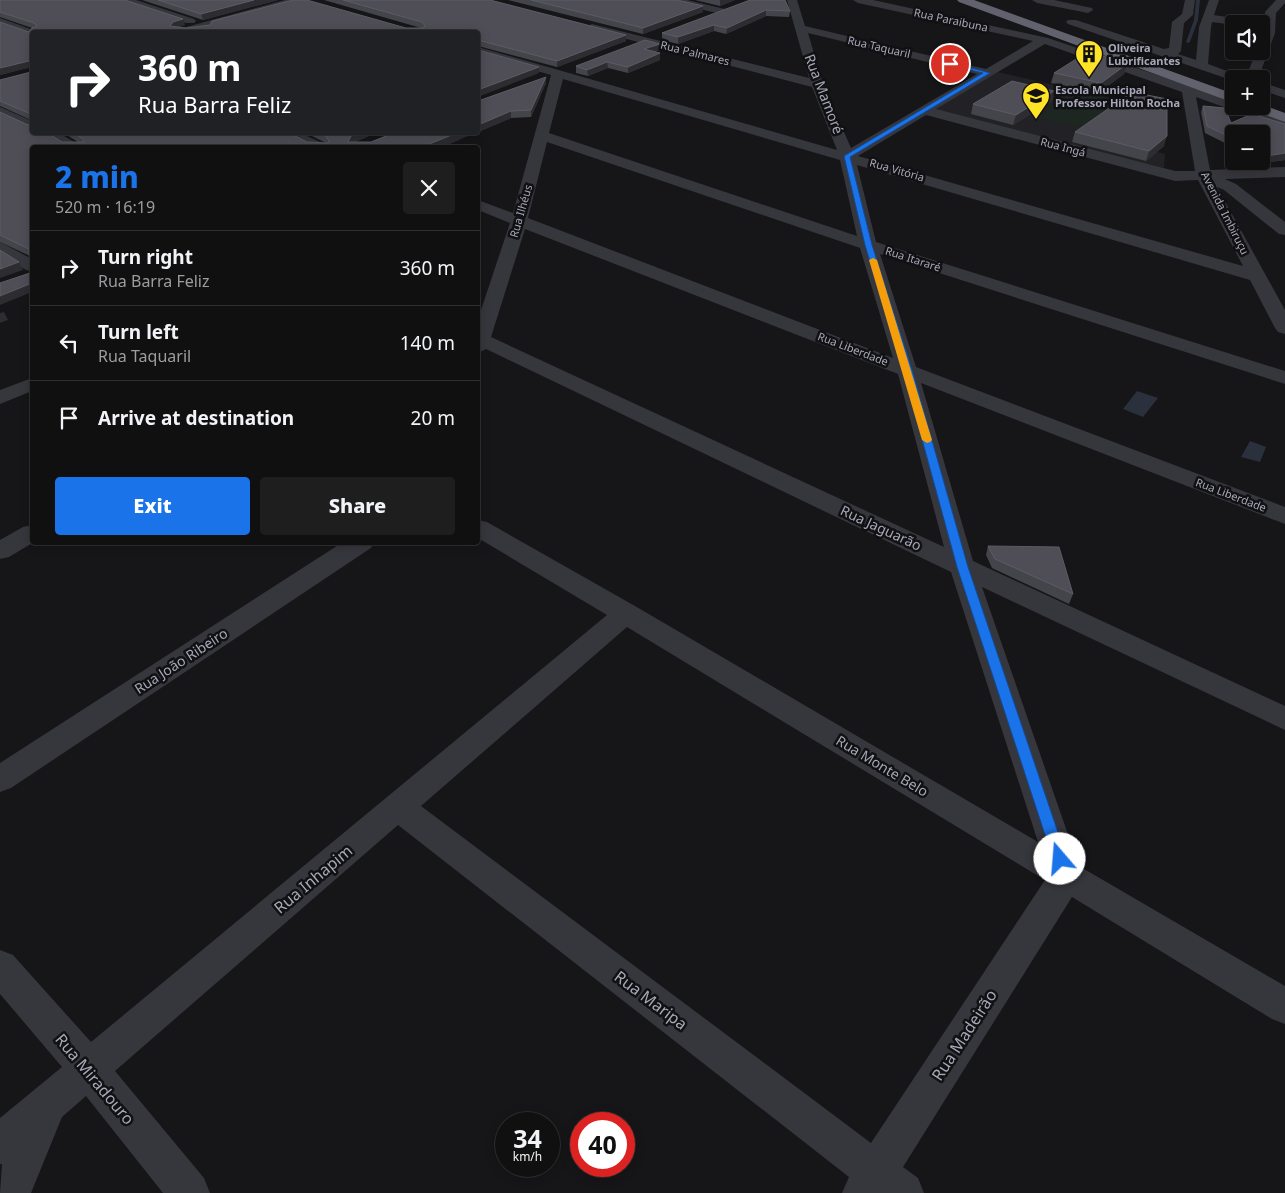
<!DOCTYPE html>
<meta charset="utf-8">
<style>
body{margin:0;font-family:"Noto Sans",sans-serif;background:#1e1e1f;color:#f1f3f6;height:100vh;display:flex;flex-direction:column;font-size:19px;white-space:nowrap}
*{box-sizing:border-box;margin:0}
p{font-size:16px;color:#9c9d9f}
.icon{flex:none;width:28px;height:28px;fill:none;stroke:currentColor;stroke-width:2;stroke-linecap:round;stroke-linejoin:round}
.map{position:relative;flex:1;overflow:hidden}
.sheet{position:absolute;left:30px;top:145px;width:450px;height:400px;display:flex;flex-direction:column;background:#101011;border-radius:5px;box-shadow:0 2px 12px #0003,0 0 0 1px #303031}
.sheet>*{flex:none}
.guide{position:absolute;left:30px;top:30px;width:450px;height:105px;border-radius:5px;box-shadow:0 2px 12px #0003,0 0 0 1px #303031;background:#202124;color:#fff;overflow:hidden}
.buttons{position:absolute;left:1225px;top:15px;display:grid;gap:10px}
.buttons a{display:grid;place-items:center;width:45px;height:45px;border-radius:5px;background:#101011;box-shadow:0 2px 12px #0003,0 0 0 1px #303031;font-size:25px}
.speed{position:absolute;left:495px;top:1112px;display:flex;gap:10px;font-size:25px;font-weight:700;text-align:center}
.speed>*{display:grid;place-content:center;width:65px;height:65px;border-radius:50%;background:#101011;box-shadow:0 2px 12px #0003,0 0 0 1px #303031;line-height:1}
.speed small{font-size:12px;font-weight:400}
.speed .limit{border:8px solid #d22;background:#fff;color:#111}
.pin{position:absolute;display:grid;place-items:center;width:42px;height:42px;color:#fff;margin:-21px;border:2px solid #fff;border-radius:50%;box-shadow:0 1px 5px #0007}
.me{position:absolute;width:55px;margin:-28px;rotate:342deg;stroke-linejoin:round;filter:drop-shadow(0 0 4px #0008)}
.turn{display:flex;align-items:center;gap:18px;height:105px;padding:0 25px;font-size:22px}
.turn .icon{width:65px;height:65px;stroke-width:2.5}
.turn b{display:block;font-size:35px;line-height:42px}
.round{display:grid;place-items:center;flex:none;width:52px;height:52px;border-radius:5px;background:#1e1e1f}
.summary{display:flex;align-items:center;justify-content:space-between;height:85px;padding:0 25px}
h1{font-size:30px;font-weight:800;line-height:38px;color:#1a73e8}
.button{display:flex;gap:10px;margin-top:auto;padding:10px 25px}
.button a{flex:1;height:58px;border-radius:5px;background:#1a73e8;color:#fff;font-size:20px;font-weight:800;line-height:58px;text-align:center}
.button a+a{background:#1e1e1f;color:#f1f3f6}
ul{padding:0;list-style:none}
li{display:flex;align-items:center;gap:15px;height:75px;padding:0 25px;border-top:1px solid #303031}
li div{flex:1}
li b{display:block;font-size:19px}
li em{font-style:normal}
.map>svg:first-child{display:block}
.built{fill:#222125}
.green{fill:#1d2620}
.water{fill:#2a313c}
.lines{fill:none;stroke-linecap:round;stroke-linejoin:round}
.stream{fill:#2a313c;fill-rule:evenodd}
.minor{fill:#36363d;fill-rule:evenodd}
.highway{fill:#62626e;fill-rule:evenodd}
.wall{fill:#44444b}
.shaded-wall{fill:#2d2c31}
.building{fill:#4f4e57;stroke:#5c5c66}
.route{fill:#1a73e8;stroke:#114b97}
.slow{fill:#f59e0b}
.labels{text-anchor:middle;stroke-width:5;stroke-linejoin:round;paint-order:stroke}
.far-street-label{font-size:11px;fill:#a6a8b9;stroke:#111012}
.far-poi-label{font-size:11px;font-weight:bold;fill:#a6a8b9;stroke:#111012;text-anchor:start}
.street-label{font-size:14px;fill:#a6a8b9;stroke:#111012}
.near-street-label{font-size:16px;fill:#a6a8b9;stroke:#111012}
</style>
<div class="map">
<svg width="1285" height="1193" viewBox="0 0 1285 1193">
<rect width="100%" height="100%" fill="#161517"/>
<polygon class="built" points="998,72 1124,101 1095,136 1165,154 1164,168 928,110"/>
<g class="green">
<polygon points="1081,93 1123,102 1116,107 1073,98"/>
<polygon points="1064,97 1113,108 1088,129 1037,118"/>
</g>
<g class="water">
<polygon points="1137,391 1158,398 1143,417 1123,409"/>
<polygon points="1250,441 1266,447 1260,462 1241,457"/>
</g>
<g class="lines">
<polygon class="stream" points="1196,0 1200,0 1198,20 1190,42 1188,43 1186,42 1194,20"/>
<g class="minor">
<polygon points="120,0 136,0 194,19 196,21 194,23 186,23 121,2"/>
<polygon points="285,0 302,0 301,2 190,32 173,32 175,30"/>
<polygon points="668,0 687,0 725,9 727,11 721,14 669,2"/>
<path d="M 787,0 L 797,0 L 805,26 L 986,69 L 1033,41 L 858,3 L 853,0 L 873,0 L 1048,38 L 1234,101 L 1234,106 L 1247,106 L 1285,120 L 1285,129 L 1196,97 L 1210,170 L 1285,167 L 1285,177 L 1225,179 L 1236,184 L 1285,222 L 1285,235 L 1279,234 L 1224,190 L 1217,187 L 1285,310 L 1285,334 L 1278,332 L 1275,328 L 1250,280 L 857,165 L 876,242 L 1285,371 L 1285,384 L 880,254 L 916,367 L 1285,507 L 1285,524 L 921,383 L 973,561 L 1285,706 L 1285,730 L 982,587 L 1079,866 L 1285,986 L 1285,1024 L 1272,1019 L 1072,897 L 903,1167 L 918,1178 L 924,1193 L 842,1193 L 849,1177 L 398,825 L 115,1071 L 204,1178 L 210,1193 L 163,1193 L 86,1096 L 62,1117 L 31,1193 L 0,1193 L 2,1164 L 0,1164 L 0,1118 L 62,1067 L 0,994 L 0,950 L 13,955 L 91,1042 L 607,615 L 478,538 L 478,520 L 487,522 L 635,606 L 1038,842 L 951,572 L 486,349 L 478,353 L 478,319 L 510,223 L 478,210 L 478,200 L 513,213 L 551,75 L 478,54 L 478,47 L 837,150 L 812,87 L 588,29 L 586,27 L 592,24 L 809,78 ZM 808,33 L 977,74 L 851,148 L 823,84 ZM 1045,44 L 1182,92 L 1195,171 L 1175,171 L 936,109 ZM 563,79 L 840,160 L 857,236 L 549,133 ZM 926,115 L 1175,181 L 1198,180 L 1243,266 L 858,156 ZM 547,142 L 860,248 L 893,358 L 528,218 ZM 525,229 L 898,374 L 944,547 L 491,337 ZM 627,627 L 1045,880 L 871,1143 L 421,806 Z"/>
<polygon points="1032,0 1054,0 1092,8 1093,10 1088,13 1037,3"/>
<polygon points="1185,0 1195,0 1193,15 1184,23 1181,51 1178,54 1196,60 1199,27 1209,0 1219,0 1214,15 1261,22 1263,24 1261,26 1261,24 1234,25 1212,22 1211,27 1208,64 1246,78 1256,51 1261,51 1265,12 1276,0 1285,0 1285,3 1276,13 1275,33 1258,79 1234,79 1234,81 1068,24 1066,22 1068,20 1076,20 1164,49 1169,48 1172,22 1182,14"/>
<polygon points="0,18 36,31 37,32 32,32 32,36 0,25"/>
<polygon points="1261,82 1285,90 1285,98 1261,90"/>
<polygon points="0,107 32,121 32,130 0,116"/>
<polygon points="38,132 57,132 85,148 66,148"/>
<polygon points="278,132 298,132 327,145 329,148 309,148"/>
<polygon points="0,242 32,259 32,271 26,270 0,254"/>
<polygon points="32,378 32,391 0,404 0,390"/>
<polygon points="32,525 34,542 9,557 0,559 0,540 23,527"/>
<polygon points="343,542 374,542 371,548 11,788 0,792 0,763"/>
</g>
<g class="highway">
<polygon points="957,0 974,0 1234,94 1234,103 959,2"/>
<polygon points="1261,104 1285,113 1285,122 1249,109 1247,106 1261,106"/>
</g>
</g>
<g class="wall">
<polygon points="0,0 185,25 179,27 186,28 421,28 324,0 490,0 626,35 626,41 557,67 478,46 478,32 32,32 32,132 62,142 78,142 62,132 287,132 307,142 326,143 304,132 378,132 355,142 371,142 396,132 441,148 32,148 32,292 30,273 30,256 0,242 0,112 28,125 31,123 31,120 0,106 0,80 31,72 31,67 0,75 32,28 0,17"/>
<polygon points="142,0 278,0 203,20"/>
<polygon points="508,0 677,0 703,12 643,34"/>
<polygon points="695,0 735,0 720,6"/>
<polygon points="750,0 790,11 789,17 766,16 726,34 714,31 678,44 662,40 662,33"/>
<polygon points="660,50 654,52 660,60 628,73 608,68 588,76 576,73 576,66"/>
<polygon points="1127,64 1124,74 1098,93 1051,83 1054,73"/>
<polygon points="546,77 546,83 531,117 511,118 478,132 478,101"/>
<polygon points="1054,91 1052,101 1013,125 971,114 973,104"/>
<polygon points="1203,106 1231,123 1285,124 1285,160 1255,164 1251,161 1261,161 1261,134 1234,134 1234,149 1225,143 1205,133 1201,112"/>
<polygon points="1075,132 1164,146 1146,161 1072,142"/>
<polygon points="988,546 1073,594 1069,604 992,568 986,555"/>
</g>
<g class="shaded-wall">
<polygon points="254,0 278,0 203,20 201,14"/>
<polygon points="720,0 735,0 720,6"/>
<polygon points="703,6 703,12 643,34 643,28"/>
<polygon points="766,10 766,16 726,34 727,28"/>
<polygon points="183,19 185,25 174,28 170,26 173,22"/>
<polygon points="714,25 714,31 678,44 678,37"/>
<polygon points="626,35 626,41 557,67 557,61"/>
<polygon points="660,44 660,50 644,55 644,49"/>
<polygon points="660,53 660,60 628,73 628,67"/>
<polygon points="29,61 32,67 0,75 0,68"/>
<polygon points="607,62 608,68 588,76 587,70"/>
<polygon points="1127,64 1124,74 1098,93 1101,83"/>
<polygon points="539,67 539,73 478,97 478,90"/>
<polygon points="546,77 546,83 531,117 531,110"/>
<polygon points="1054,91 1052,101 1013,125 1016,115"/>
<polygon points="511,111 511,118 478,132 478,125"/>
<polygon points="360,132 378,132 352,143 348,142 351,136"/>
<polygon points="459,132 477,132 441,148 427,148 427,145"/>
<polygon points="1167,136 1164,146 1146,161 1149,151"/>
<polygon points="424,144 424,148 415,148"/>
<polygon points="1285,153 1285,160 1255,164 1256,161 1261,161 1261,157"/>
<polygon points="19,262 23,270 0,278 0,269"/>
<polygon points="32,283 32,292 0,305 0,296"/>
<polygon points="4,312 8,320 0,323 0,313"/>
</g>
<g class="building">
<polygon points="0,0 125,0 183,19 173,22 170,26 186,28 210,25 212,21 293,0 307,0 406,28 423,28 425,26 422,22 343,0 490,0 626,35 557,61 478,40 478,32 32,32 32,132 46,132 62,142 84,142 83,139 72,132 287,132 307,142 328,143 329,141 326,136 318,132 360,132 351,136 348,142 371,142 396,132 459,132 427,145 424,144 415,148 32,148 32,283 0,296 0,283 30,273 29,249 0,235 0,112 28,125 31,123 31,114 0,101 0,80 31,72 31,62 29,61 0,68 0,22 29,32 32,28 37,26 34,23 0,12"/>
<polygon points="158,0 254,0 201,14"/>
<polygon points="531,0 677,0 703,6 643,28"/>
<polygon points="750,0 785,0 790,11 766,10 727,28 714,25 678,37 662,33"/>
<polygon points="645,40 660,44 644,49 660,53 628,67 607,62 587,70 576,66"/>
<polygon points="478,50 539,67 478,90"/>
<polygon points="1089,51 1127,64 1101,83 1054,73"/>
<polygon points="546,77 531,110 511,111 478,125 478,101"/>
<polygon points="1012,81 1054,91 1016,115 973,104"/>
<polygon points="1132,92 1167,99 1167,136 1149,151 1075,132"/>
<polygon points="1203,106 1225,108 1231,123 1252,114 1285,124 1285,153 1261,157 1261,134 1234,134 1234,140 1228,136 1207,126"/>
<polygon points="0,250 19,262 0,269"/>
<polygon points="988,546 1059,547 1073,594 995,559"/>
</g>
<polygon class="route" points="950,62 990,73 850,157 872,245 912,370 968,567 1067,859 1065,863 1060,865 1055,863 1053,859 957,567 903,370 865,245 844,156 983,73 948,65"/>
<polygon class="slow" points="873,258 877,260 932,440 930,442 927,443 922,440 869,260"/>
<defs>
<symbol id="building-pin" viewBox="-11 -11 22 30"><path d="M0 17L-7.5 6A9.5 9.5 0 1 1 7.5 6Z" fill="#ffe326" stroke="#111012"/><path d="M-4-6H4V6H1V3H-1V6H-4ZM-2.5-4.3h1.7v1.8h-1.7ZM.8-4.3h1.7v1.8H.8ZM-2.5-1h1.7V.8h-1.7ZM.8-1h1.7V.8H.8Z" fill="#111"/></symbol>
<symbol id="school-pin" viewBox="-11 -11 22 30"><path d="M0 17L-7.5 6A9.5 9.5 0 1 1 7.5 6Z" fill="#ffe326" stroke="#111012"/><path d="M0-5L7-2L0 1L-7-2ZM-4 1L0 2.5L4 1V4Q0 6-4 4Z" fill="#111"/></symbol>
</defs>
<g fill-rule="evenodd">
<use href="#building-pin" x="1073" y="38" width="32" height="43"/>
<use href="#school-pin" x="1020" y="80" width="32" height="43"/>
</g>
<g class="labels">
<g class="far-street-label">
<text transform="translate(951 20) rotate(12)" y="4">Rua Paraibuna</text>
<text transform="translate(879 47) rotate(13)" y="4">Rua Taquaril</text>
<text transform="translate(695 53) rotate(14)" y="4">Rua Palmares</text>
<text transform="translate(1063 147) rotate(15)" y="4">Rua Ingá</text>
<text transform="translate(897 170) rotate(16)" y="4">Rua Vitória</text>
<text transform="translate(521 211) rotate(-74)" y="4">Rua Ilhéus</text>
<text transform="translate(1225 213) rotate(63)" y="4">Avenida Imbiruçu</text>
<text transform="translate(913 259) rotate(18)" y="4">Rua Itararé</text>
<text transform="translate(853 349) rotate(21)" y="4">Rua Liberdade</text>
<text transform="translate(1231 495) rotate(21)" y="4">Rua Liberdade</text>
</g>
<g class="far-poi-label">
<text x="1108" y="52">Oliveira<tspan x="1108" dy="13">Lubrificantes</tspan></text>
<text x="1055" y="94">Escola Municipal<tspan x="1055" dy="13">Professor Hilton Rocha</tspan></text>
</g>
<g class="street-label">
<text transform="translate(824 94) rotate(69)" y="5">Rua Mamoré</text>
<text transform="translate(881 528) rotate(25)" y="5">Rua Jaguarão</text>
<text transform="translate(181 661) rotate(-33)" y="5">Rua João Ribeiro</text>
<text transform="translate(882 766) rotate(31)" y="5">Rua Monte Belo</text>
</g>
<g class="near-street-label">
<text transform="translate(313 879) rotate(-40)" y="6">Rua Inhapim</text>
<text transform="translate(651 1000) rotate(37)" y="6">Rua Maripa</text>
<text transform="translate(964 1035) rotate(-57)" y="6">Rua Madeirão</text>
<text transform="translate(95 1079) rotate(50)" y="6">Rua Miradouro</text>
</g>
</g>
</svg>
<div class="buttons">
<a><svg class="icon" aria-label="sound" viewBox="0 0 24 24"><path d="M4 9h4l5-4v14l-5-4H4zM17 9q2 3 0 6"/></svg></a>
<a>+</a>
<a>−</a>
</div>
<div class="speed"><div>34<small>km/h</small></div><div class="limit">40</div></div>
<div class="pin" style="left:950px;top:64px;background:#d93025"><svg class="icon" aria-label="arrive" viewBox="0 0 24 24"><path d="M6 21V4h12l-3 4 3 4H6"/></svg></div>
<svg class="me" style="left:1060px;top:859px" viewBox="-20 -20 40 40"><circle r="19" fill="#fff"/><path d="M0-13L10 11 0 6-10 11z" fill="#1a73e8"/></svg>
<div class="guide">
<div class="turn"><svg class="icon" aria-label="right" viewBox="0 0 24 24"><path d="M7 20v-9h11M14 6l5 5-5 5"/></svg><div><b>360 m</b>Rua Barra Feliz</div></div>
</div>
<section class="sheet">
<div class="summary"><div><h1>2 min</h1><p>520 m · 16:19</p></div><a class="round"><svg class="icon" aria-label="close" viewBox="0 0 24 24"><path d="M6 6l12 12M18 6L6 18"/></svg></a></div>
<ul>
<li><svg class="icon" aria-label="right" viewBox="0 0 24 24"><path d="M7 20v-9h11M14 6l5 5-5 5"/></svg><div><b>Turn right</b><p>Rua Barra Feliz</p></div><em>360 m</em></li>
<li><svg class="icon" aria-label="left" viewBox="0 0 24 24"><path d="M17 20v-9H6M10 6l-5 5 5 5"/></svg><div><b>Turn left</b><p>Rua Taquaril</p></div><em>140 m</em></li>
<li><svg class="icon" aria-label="arrive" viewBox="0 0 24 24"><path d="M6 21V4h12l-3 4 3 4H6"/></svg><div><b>Arrive at destination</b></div><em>20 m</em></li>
</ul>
<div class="button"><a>Exit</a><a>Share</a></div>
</section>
</div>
